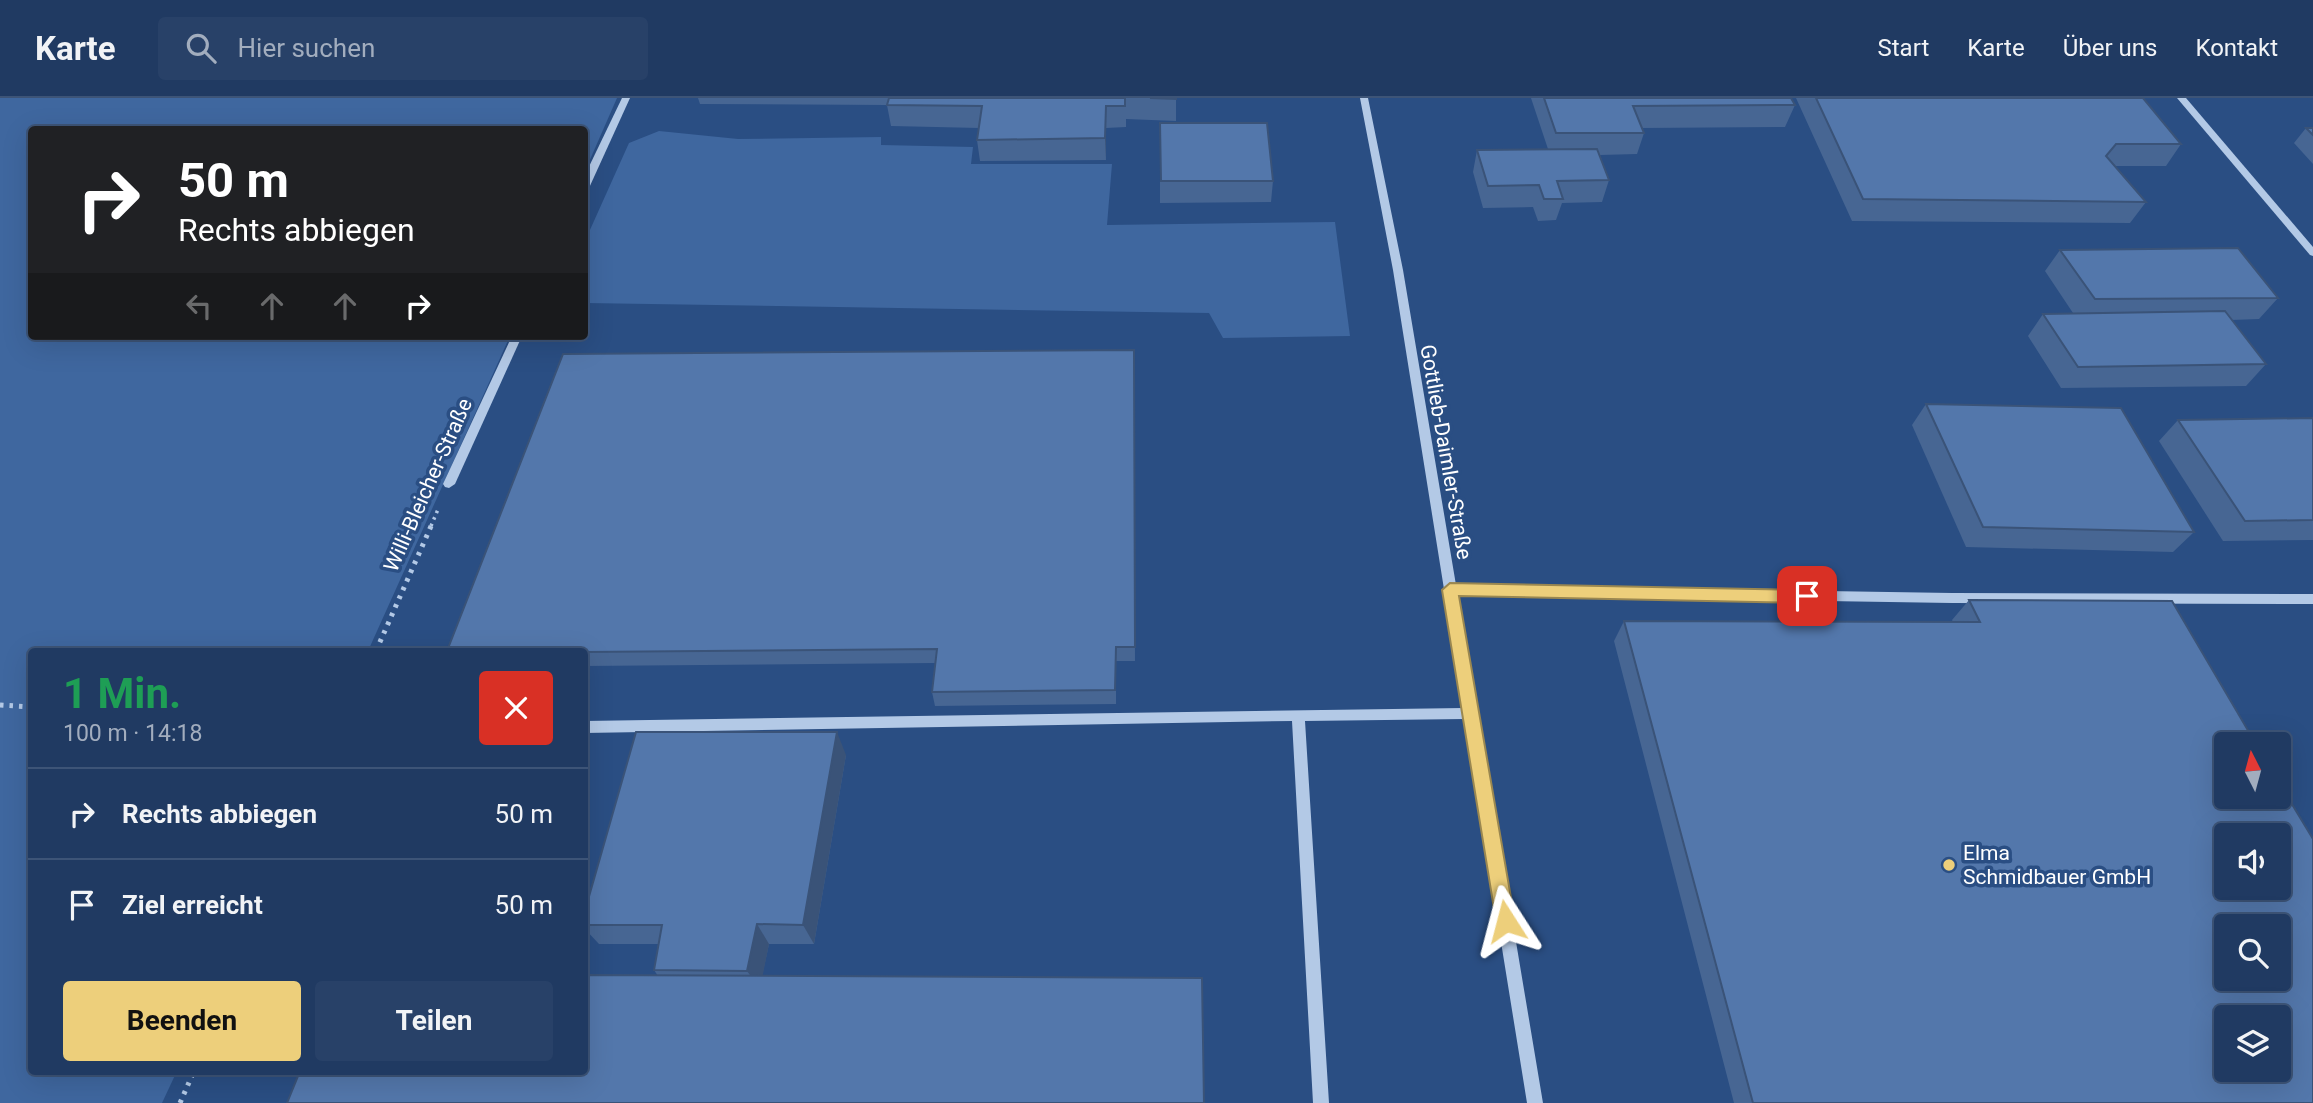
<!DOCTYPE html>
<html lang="de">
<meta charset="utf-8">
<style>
body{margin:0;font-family:Roboto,sans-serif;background:#284168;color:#f1f3f6;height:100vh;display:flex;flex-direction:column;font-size:26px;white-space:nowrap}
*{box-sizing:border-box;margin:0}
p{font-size:23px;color:#a2adbe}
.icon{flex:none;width:38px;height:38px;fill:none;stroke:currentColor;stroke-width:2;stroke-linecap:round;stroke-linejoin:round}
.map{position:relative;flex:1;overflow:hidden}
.sheet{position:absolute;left:28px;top:550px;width:560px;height:427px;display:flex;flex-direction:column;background:#203a62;border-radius:7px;box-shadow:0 7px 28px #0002,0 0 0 2px #3d5477}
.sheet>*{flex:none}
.banner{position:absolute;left:28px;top:28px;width:560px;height:214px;border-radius:7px;box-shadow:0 7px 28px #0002,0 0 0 2px #3d5477;background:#202124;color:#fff;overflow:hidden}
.needle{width:46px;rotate:354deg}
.fabs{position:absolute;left:2214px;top:634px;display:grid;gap:14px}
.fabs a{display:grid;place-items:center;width:77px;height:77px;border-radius:7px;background:#203a62;box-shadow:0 7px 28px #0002,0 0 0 2px #3d5477;font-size:35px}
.pin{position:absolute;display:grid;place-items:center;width:60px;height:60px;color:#fff;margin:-30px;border-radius:14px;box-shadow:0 4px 10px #0006}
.me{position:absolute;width:77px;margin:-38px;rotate:351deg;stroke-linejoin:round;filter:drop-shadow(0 0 5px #0008)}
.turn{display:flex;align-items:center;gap:24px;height:147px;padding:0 35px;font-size:32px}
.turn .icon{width:91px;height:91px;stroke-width:2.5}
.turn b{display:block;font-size:49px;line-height:60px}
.lanes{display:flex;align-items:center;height:66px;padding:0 35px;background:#0003;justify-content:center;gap:35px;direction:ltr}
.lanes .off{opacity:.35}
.round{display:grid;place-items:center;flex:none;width:74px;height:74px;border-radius:7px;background:#284168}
.overview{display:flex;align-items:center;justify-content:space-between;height:119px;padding:0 35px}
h1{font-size:42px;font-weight:700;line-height:52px;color:#1e9e55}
.action{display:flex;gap:14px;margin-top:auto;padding:14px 35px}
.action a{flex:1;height:80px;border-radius:7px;background:#edcf7b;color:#111;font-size:28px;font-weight:700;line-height:80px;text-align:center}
.action a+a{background:#284168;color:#f1f3f6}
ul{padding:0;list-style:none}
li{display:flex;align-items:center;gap:21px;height:91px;padding:0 35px;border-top:2px solid #3d5477}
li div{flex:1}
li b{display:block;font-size:26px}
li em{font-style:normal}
header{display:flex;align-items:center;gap:42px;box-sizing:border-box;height:98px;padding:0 35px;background:#203a62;border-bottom:2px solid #3d5477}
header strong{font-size:33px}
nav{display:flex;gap:38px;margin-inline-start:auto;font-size:24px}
.search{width:490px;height:63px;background:#284168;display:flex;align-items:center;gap:18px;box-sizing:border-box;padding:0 24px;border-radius:7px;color:#a2adbe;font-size:26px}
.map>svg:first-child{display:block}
.green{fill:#3f679f}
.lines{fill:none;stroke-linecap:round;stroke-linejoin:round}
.path-far1{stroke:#b3c9e6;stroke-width:3.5;stroke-dasharray:2.5 4.5;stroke-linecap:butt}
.path{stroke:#b3c9e6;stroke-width:5;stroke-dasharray:3.5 6;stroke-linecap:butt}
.minor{fill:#b3c9e6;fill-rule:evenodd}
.wall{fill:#476693}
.shaded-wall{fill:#3a5378}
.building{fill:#5377ab;stroke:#3a5378;stroke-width:2;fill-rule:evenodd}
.route{fill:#edcf7b;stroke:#9a8750;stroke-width:2}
.poi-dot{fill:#edcf7b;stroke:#2a4e83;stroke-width:2.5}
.labels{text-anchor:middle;stroke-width:7;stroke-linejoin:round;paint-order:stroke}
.street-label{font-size:21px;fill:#fff;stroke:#2a4e83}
.poi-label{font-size:21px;fill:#fff;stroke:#2a4e83;text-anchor:start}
</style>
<header>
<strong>Karte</strong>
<div class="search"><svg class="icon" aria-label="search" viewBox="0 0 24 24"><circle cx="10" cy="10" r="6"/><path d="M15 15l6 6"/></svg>Hier suchen</div>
<nav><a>Start</a><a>Karte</a><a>Über uns</a><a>Kontakt</a></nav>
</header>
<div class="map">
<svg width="2313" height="1005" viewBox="0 0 2313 1005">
<rect width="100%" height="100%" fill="#2a4e83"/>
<g class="green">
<polygon points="0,0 617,0 585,73 584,32 32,32 32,238 510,238 368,553 32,553 32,973 177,973 162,1005 0,1005"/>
<polygon points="659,33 738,41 881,39 881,47 973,49 971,66 1112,66 1107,127 1335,124 1350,238 1223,240 1209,215 585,205 585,143 629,45"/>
</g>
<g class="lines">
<polyline class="path-far1" points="431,428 439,409"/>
<g class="path">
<polyline points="376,553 432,426"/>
<polyline points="0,607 32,609"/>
<polyline points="180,1005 194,973"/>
</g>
<g class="minor">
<polygon points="622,0 630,0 589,90 584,93 584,79"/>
<polygon points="1360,0 1368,0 1403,172 1456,487 1952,495 2313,496 2313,506 1952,505 1458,497 1543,1005 1527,1005 1465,621 1305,623 1329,1005 1313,1005 1292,623 584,635 584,623 1463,610 1393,172"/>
<polygon points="2177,0 2186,0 2313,149 2313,158 2310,157"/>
<polygon points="512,238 522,238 455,386 449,390 445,389 443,386"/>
</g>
</g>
<g class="wall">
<polygon points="698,0 1176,0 1176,23 1126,21 1126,29 1106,30 1106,62 980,63 977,42 979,30 891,28 887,7 700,6"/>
<polygon points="1531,0 1791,0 1795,7 1785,29 1642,30 1644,35 1637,56 1600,57 1609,82 1602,104 1562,105 1556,122 1538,123 1533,109 1483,110 1473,74 1477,52 1548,51"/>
<polygon points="1796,0 2143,0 2181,46 2166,68 2115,68 2146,104 2130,125 1852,123"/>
<polygon points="1160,25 1273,83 1271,104 1160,105"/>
<polygon points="2306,30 2313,30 2313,66 2294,45"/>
<polygon points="2060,152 2278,200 2259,221 2231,222 2266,266 2246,288 2061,290 2028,238 2043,216 2073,215 2045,173"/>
<polygon points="1134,252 1135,563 1116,563 1116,606 935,608 932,594 935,565 584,568 584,553"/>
<polygon points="1926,306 2194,434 2173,454 1966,449 1912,327"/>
<polygon points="2313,320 2313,442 2223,443 2159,343 2178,322"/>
<polygon points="1969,502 2313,1005 1734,1005 1614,543 1624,523 1953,524 1952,522"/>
<polygon points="846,657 814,846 769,846 762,878 658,878 654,872 658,846 599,846 584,830 584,816"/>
</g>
<g class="shaded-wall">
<polygon points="1106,8 1106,62 1105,40"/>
<polygon points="837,634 846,657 814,846 803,827"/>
<polygon points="757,826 769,846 760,891 747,873"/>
</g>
<g class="building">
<polygon points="889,0 1125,0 1125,8 1106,8 1105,40 977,42 982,8 887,7"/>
<polygon points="1150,0 1176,0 1176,1"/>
<polygon points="1544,0 1791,0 1795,7 1633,8 1644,35 1556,35"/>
<polygon points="1816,0 2143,0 2181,46 2116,46 2106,58 2146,104 1863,101"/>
<polygon points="1160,25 1267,25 1273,83 1161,83"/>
<polygon points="2306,30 2313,30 2313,37"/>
<polygon points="1597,51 1609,82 1557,83 1563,101 1544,101 1539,87 1488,88 1477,52"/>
<polygon points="2238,150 2278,200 2095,201 2060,152"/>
<polygon points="2225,213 2266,266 2078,269 2043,216"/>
<polygon points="1134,252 1135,549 1116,549 1115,592 932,594 937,551 584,554 584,553 447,553 563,256"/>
<polygon points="1926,306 2121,310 2194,434 1983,429"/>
<polygon points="2313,320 2313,422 2245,423 2178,322"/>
<path d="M 1969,502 L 2172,503 L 2256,646 L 2226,646 L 2226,698 L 2278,698 L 2278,683 L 2313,741 L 2313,1005 L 1753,1005 L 1624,523 L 1980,524 ZM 2226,737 L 2278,737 L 2278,789 L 2226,789 ZM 2226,828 L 2278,828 L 2278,880 L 2226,880 ZM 2226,919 L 2278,919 L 2278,971 L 2226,971 Z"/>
<polygon points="636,634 837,634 803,827 757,826 747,873 654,872 662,827 584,827 584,816"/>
<polygon points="584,877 1202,880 1204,1005 287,1005 300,973 584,973"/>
</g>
<polygon class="route" points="1450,485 1807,492 1815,498 1807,505 1459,498 1515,823 1512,829 1506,832 1499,829 1496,823 1442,492"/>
<circle class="poi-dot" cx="1949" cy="767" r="7"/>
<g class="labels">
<g class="street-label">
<text transform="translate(1446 354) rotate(80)" y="7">Gottlieb-Daimler-Straße</text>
<text transform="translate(428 387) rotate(-66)" y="7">Willi-Bleicher-Straße</text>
</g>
<g class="poi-label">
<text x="1963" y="762">Elma<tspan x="1963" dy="24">Schmidbauer GmbH</tspan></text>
</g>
</g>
</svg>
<div class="fabs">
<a><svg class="needle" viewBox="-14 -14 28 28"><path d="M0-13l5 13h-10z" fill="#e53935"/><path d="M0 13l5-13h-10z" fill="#a2adbe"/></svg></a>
<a><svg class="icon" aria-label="sound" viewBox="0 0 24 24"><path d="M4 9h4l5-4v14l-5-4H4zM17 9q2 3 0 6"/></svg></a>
<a><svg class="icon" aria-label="search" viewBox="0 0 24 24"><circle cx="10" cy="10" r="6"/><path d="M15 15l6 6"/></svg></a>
<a><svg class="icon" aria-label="layers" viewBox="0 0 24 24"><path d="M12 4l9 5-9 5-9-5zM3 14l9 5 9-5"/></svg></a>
</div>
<div class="pin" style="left:1807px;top:498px;background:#d93025"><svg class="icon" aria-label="arrive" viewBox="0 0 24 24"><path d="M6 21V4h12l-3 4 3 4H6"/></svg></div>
<svg class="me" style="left:1506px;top:823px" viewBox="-20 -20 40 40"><path d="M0-17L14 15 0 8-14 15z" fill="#edcf7b" stroke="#fff" stroke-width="4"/></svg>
<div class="banner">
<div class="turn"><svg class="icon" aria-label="right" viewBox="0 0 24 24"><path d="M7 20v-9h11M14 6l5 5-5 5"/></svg><div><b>50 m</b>Rechts abbiegen</div></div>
<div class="lanes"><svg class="icon off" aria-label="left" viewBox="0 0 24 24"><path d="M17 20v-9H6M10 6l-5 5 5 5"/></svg><svg class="icon off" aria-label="ahead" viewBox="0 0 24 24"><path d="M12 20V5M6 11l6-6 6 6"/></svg><svg class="icon off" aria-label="ahead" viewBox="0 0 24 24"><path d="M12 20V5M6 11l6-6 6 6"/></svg><svg class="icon" aria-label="right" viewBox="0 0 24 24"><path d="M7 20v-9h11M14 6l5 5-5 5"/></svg></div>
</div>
<section class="sheet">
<div class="overview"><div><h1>1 Min.</h1><p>100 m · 14:18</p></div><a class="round" style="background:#d93025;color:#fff"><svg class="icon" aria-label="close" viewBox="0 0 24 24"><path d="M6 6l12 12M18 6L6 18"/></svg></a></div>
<ul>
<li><svg class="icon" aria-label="right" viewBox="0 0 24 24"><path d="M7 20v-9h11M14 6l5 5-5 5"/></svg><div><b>Rechts abbiegen</b></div><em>50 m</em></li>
<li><svg class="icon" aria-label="arrive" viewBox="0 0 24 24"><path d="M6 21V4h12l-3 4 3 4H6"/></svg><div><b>Ziel erreicht</b></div><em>50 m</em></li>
</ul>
<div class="action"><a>Beenden</a><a>Teilen</a></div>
</section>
</div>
